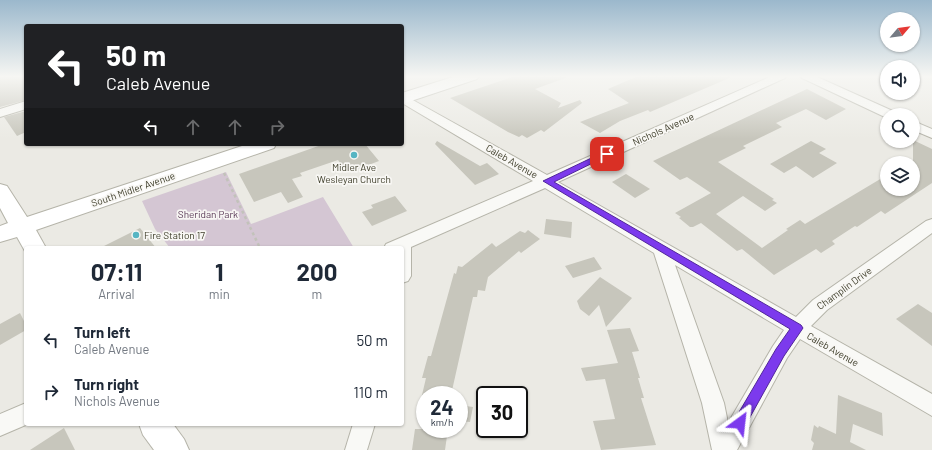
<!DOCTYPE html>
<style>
body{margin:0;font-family:Barlow,sans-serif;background:#f2f2f3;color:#1f2937;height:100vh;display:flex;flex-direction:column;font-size:15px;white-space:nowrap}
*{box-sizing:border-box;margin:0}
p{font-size:13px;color:#747a83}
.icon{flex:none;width:22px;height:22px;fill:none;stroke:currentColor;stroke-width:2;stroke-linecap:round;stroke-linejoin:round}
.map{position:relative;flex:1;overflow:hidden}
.sheet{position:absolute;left:24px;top:246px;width:380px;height:180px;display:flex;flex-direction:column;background:#fff;border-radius:4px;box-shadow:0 1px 3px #0004}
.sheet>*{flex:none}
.hud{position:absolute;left:24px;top:24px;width:380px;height:122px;border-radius:4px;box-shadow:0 1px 3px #0004;background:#202124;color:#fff;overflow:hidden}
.needle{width:26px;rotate:61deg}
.fabs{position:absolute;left:880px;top:12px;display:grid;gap:8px}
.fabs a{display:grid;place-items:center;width:40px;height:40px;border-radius:50%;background:#fff;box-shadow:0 1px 3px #0004;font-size:20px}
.speed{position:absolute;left:416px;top:386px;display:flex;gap:8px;font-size:20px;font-weight:700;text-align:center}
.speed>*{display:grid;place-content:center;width:52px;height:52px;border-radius:50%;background:#fff;box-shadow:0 1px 3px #0004;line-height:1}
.speed small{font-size:10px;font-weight:400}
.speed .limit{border:2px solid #111;border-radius:6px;background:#fff;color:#111}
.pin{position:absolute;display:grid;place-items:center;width:34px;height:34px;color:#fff;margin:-17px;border-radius:8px;box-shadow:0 2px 6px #0006}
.me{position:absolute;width:44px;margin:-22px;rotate:30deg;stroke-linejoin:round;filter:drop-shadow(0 0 3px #0008)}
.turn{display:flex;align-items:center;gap:14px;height:84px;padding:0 16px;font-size:18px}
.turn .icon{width:52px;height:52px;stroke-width:2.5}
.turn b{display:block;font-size:28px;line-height:34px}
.lanes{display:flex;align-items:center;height:38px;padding:0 16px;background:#0003;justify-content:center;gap:20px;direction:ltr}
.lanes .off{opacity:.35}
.eta{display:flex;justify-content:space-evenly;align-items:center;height:68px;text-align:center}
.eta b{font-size:24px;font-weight:700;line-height:28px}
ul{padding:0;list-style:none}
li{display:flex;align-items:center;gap:12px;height:52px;padding:0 16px}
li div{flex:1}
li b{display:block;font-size:15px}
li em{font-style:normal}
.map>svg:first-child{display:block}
.green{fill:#d4c6d3}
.building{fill:#c7c6bc}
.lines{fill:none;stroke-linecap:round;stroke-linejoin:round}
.minor-casing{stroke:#b5b4a9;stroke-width:2}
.secondary-casing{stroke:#b5b4a9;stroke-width:2}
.path{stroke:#c2c2ba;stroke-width:2.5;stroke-dasharray:3 3;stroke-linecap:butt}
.minor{fill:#f9f9f6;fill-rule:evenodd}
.secondary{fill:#fff;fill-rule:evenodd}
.route{fill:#7c3aed;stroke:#51269a}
.poi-dot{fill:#56b5c3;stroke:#f8f7f4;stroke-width:1.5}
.labels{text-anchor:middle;stroke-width:3.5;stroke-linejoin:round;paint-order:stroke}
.street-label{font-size:10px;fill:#41402d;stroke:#f8f7f4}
.poi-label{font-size:10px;fill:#41402d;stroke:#f8f7f4}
.park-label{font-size:10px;fill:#5c3c59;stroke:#f8f7f4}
</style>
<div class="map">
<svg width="932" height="450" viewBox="0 0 932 450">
<rect width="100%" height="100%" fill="#ebeae4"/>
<polygon class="green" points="226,172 251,224 323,197 354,248 170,248 155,229 142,201"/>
<g class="building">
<polygon points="0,76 26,76 26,100 0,107"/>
<polygon points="515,76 568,76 568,77 535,89 561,103 558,108 580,100 582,103 544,132 541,130 527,138 522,135 519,137 508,132 450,98"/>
<polygon points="638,76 734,76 650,112 648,110 620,121 600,133 580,122 629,103 608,89"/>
<polygon points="807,89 846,109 826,120 806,109 776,123 782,127 743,146 746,148 718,162 774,199 772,200 777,203 765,211 743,196 716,214 762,248 788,230 786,229 800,220 805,224 887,175 887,189 913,189 913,140 932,149 932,183 885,214 881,211 857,227 855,226 832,241 835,244 821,253 816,249 774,275 742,249 737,251 701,223 693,227 690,227 679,218 681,217 675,213 711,193 687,177 680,180 653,161"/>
<polygon points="26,111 26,132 17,136 4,117"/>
<polygon points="437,141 480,166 487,163 499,174 475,185 435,144"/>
<polygon points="811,141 826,149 819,153 837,163 813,178 796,166 784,173 770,164"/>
<polygon points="324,144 365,144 379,161 347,173 338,160 300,173 302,176 292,179 303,197 288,203 281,192 254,202 239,174"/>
<polygon points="626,174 650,189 635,198 612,182"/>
<polygon points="395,196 407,211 372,226 362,212 373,208 371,205"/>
<polygon points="546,219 572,222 571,238 544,234"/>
<polygon points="140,228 156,248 100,248"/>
<polygon points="528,230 540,239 521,253 519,251 488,277 485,291 478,290 477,297 473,297 451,395 422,395 426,378 422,378 428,356 431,356 454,273 456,274 458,266 462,267 492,243 496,247 520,231 525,233"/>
<polygon points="594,257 602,269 573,278 565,266"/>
<polygon points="600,277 632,298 606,327 599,305 589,316 580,309 577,301"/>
<polygon points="918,304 932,313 932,346 896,319"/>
<polygon points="20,313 26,325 26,330 0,345 0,324"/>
<polygon points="630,328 639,351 632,352 640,378 638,378 644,398 641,398 656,445 601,450 593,421 615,419 605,379 586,381 581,368 618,363 607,330"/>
<polygon points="838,395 882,413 883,436 853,424 850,442 866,450 812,450 814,443 811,440 814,425 818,428 819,426 836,434"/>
<polygon points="459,405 473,407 470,422 459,421"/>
<polygon points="64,428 75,450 30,450"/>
<polygon points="415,429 448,429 445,450 412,450"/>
</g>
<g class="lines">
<defs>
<g id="minor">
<path d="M 772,76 L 787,76 L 785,78 L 558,182 L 796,317 L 813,300 L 926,221 L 932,219 L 932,233 L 827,310 L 811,326 L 932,394 L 932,416 L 800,339 L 787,358 L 737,450 L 712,450 L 702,403 L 654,253 L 545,188 L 411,247 L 411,276 L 408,281 L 402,283 L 402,248 L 384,248 L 386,244 L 533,181 L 402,103 L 402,94 L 547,175 ZM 675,265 L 784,330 L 773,346 L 728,423 L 724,403 Z"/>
<polygon points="800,76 815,76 895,112 897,115 887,115 887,118 802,78"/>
<polygon points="26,101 26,109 0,117 0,109"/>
<polygon points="913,121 932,129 932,138 913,130"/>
<polygon points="26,403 26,424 28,424 0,436 0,414"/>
<polygon points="353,424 375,424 367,450 345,450"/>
</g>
<g id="secondary">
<polygon points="456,76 479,76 477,79 402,104 402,93"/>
<polygon points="248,144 276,144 274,148 36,230 46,248 26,248 26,253 17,237 0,242 0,226 8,223 0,208 0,184 7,186 27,217"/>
<polygon points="139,424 173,424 184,439 189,450 154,450 143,435"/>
</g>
</defs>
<use href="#minor" class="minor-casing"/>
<use href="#secondary" class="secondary-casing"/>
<polyline class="path" points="224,173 260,248"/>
<use href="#minor" class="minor"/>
<use href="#secondary" class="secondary"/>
</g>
<linearGradient id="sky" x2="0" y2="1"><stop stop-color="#9bb8cc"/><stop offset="0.55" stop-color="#f6f6f3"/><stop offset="1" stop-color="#f6f6f3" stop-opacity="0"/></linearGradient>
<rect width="932" height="139" fill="url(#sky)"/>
<polygon class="route" points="604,152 611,154 554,182 801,325 803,328 801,331 784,356 744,428 740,429 735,428 734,423 735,419 776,349 790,329 543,181"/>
<g class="poi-dot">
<circle cx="354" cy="155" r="4"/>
<circle cx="136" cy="235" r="4"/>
</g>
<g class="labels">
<g class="street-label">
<text transform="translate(663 129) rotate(-24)" y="4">Nichols Avenue</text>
<text transform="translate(512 161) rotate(30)" y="4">Caleb Avenue</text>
<text transform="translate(133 189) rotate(-19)" y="4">South Midler Avenue</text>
<text transform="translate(844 288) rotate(-36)" y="4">Champlin Drive</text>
<text transform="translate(833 349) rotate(30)" y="4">Caleb Avenue</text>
</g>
<g class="poi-label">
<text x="354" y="171">Midler Ave<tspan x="354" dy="12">Wesleyan Church</tspan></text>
<text x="144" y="239" text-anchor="start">Fire Station 17</text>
</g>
<g class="park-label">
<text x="208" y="218">Sheridan Park</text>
</g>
</g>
</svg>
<div class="fabs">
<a><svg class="needle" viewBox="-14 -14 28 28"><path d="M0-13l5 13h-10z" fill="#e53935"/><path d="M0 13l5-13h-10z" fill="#747a83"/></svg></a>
<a><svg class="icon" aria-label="sound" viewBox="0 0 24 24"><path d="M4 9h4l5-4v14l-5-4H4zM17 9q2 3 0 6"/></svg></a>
<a><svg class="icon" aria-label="search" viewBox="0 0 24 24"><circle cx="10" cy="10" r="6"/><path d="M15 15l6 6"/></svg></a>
<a><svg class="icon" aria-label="layers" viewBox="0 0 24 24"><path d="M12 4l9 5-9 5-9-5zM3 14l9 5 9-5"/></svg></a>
</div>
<div class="speed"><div>24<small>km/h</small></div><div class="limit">30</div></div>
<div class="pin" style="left:607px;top:154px;background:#d93025"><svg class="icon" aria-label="arrive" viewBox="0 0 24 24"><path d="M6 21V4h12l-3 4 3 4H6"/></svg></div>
<svg class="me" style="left:740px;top:423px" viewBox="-20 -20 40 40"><path d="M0-17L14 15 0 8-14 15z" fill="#7c3aed" stroke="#fff" stroke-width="4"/></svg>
<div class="hud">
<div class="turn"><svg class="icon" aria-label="left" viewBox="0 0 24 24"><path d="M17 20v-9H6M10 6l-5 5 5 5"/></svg><div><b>50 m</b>Caleb Avenue</div></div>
<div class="lanes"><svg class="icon" aria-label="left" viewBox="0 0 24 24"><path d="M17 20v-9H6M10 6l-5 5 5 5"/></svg><svg class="icon off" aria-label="ahead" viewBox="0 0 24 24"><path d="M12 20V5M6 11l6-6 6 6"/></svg><svg class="icon off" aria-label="ahead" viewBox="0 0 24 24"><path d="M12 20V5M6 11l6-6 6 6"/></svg><svg class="icon off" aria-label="right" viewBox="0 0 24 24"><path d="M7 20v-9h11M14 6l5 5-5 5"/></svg></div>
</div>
<section class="sheet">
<div class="eta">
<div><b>07:11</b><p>Arrival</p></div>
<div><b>1</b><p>min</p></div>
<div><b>200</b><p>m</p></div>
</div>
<ul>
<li><svg class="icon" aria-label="left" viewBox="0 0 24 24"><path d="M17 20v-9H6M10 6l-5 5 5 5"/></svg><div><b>Turn left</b><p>Caleb Avenue</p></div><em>50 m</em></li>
<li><svg class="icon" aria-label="right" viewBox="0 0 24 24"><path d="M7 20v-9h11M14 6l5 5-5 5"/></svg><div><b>Turn right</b><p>Nichols Avenue</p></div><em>110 m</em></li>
</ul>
</section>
</div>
